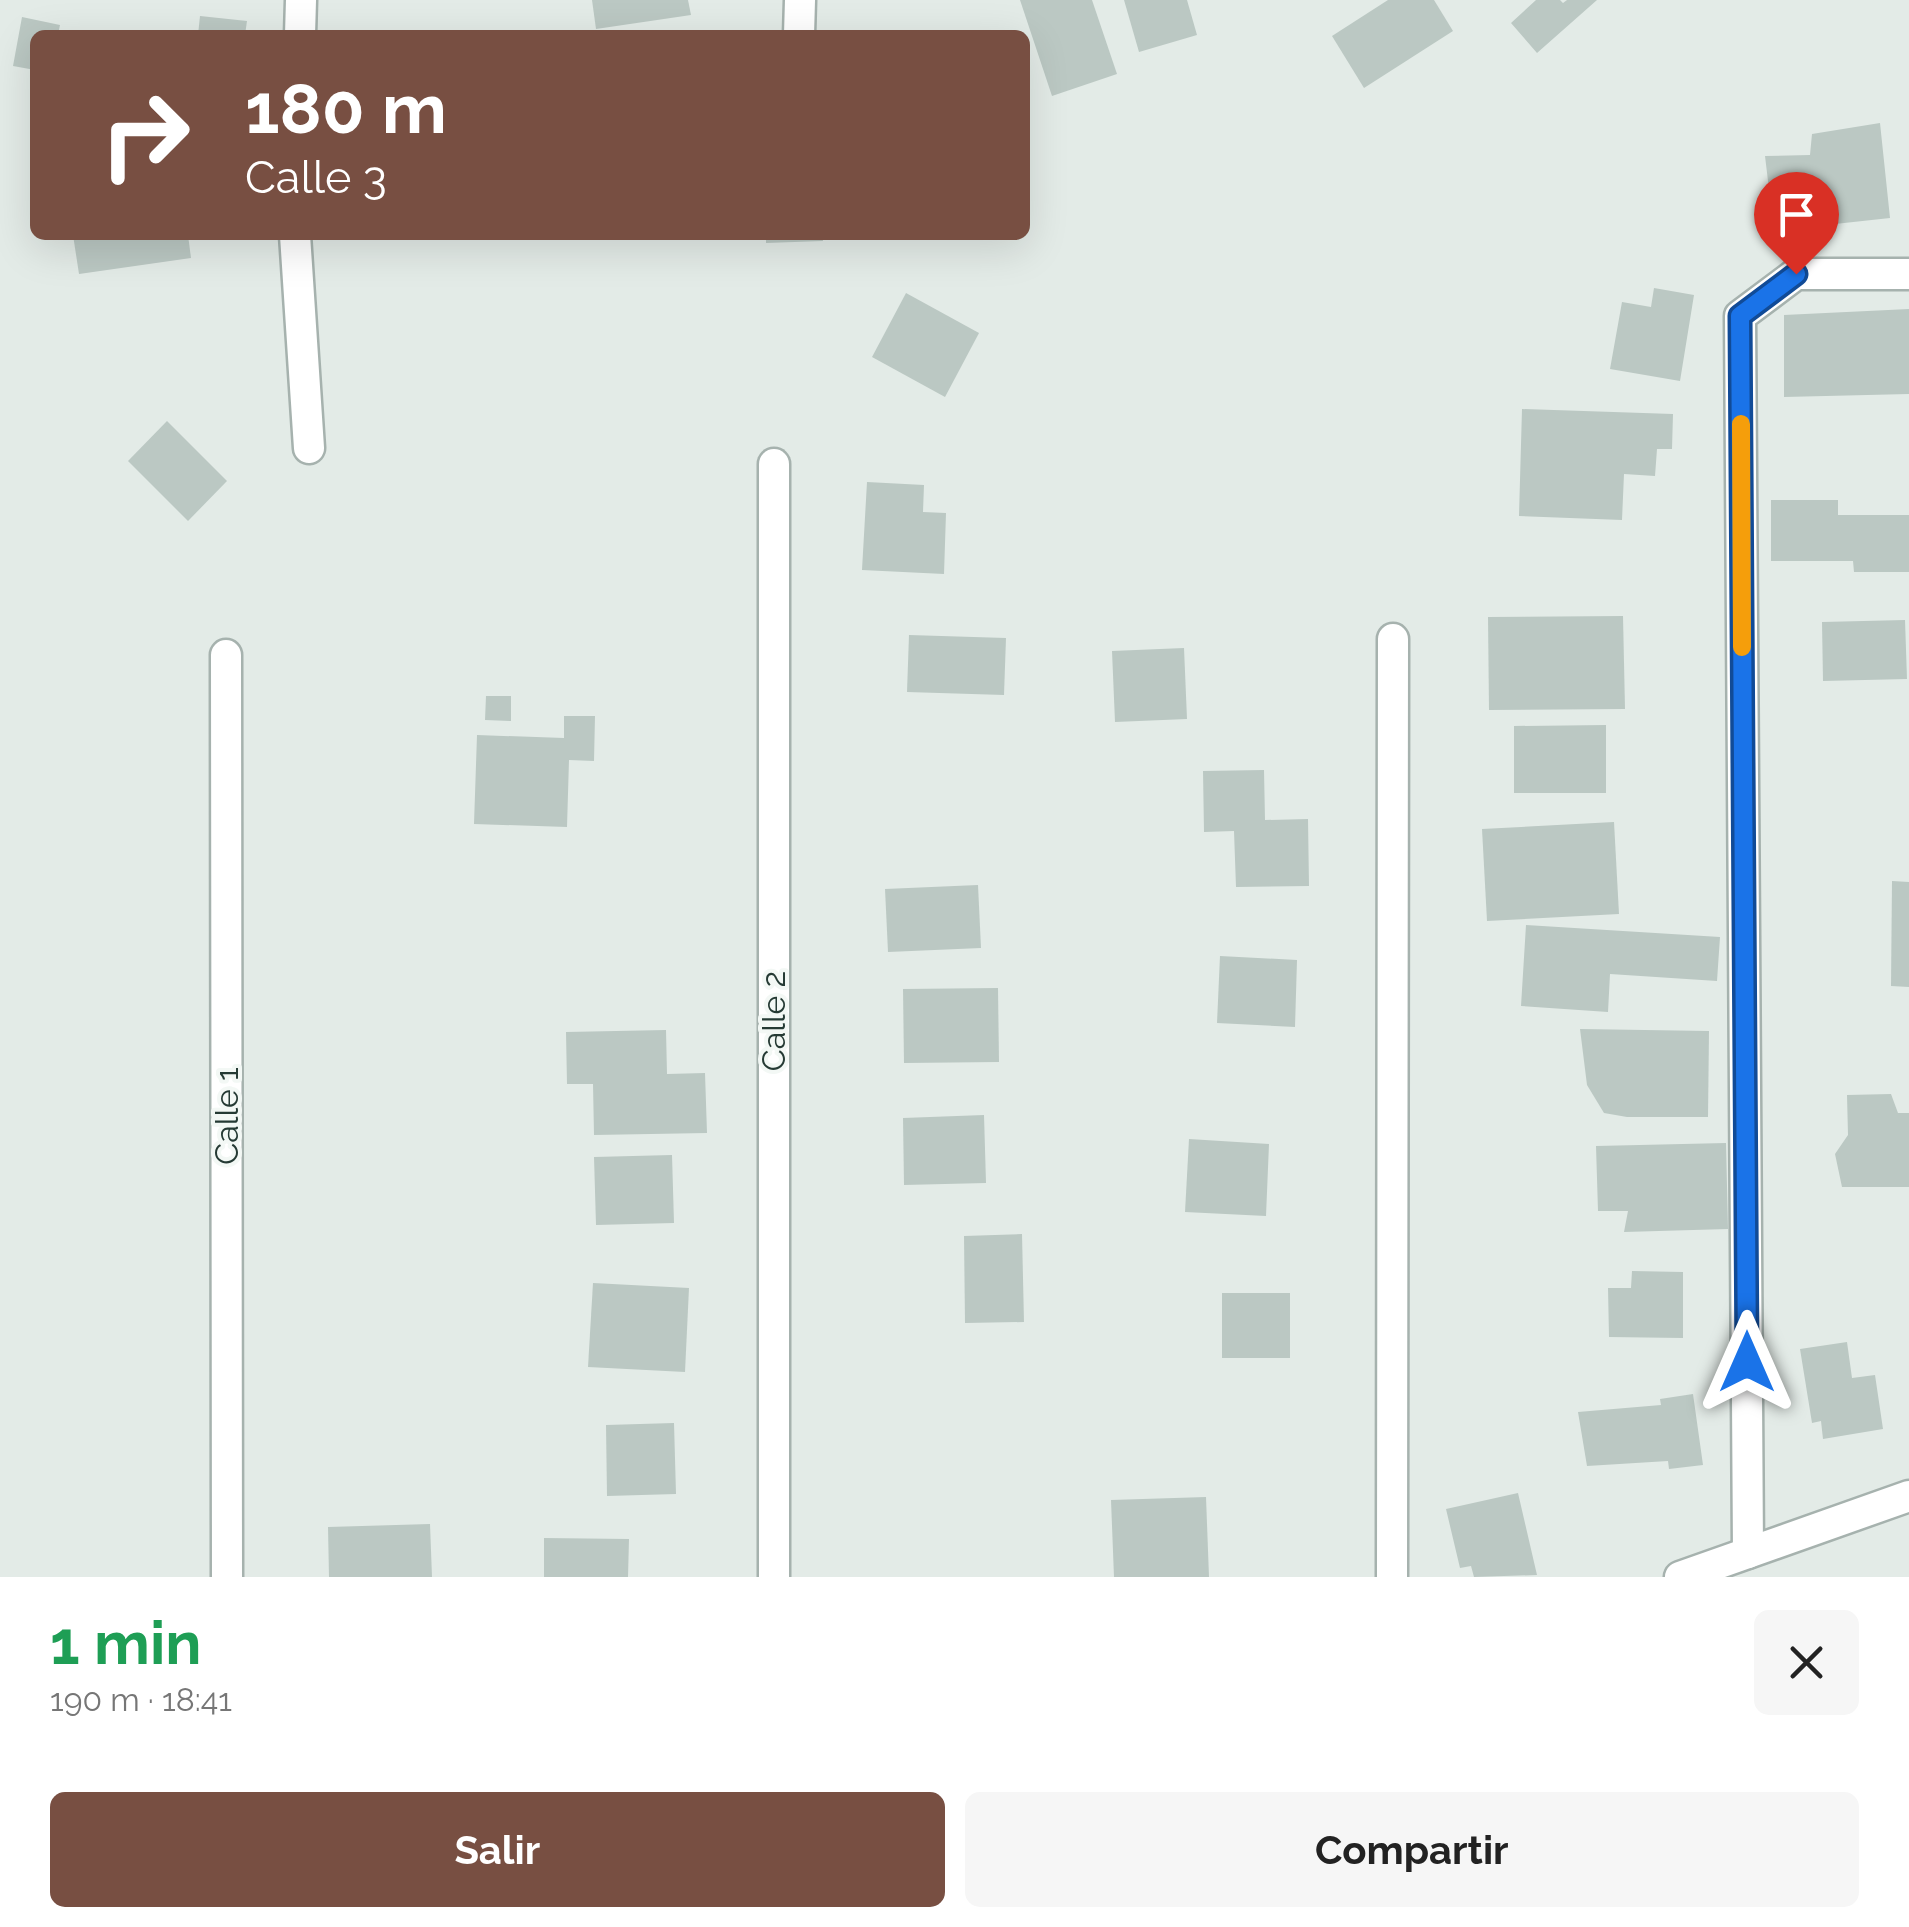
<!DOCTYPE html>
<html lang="es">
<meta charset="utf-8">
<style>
body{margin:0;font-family:Raleway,sans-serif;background:#f6f6f6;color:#222;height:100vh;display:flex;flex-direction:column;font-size:38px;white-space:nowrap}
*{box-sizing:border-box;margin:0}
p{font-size:32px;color:#767676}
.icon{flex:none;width:55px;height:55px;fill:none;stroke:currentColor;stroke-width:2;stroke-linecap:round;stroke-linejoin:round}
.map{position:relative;height:1577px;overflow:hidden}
.side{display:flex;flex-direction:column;background:#fff;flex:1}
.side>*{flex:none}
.banner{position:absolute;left:30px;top:30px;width:1000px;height:210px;border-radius:15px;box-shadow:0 10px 40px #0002;background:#784f42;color:#fff;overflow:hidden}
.pin{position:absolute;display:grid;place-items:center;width:85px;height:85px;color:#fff;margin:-102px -42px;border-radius:50% 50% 50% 0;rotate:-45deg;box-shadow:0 0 10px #0007}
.pin .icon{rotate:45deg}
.me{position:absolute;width:110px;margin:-55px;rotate:0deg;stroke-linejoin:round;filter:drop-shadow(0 0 8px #0008)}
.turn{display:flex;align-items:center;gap:35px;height:210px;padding:0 50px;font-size:45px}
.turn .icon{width:130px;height:130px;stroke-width:2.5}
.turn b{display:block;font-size:70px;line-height:85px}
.round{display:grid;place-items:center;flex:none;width:105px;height:105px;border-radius:15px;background:#f6f6f6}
.overview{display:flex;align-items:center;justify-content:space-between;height:170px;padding:0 50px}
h1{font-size:60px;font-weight:700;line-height:75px;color:#1e9e55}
.button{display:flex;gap:20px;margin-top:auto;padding:20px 50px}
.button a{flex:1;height:115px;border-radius:15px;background:#784f42;color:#fff;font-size:40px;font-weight:700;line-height:115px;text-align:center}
.button a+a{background:#f6f6f6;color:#222}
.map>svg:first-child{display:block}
.building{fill:#bbc8c3}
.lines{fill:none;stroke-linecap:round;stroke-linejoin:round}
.minor-casing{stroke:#a6b2ae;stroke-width:35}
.minor{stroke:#fff;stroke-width:30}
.route-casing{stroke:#114b97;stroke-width:25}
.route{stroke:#1a73e8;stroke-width:18}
.slow{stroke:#f59e0b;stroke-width:18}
.labels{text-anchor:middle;stroke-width:8;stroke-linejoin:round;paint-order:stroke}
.street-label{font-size:32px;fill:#253a34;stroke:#f3f8f5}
</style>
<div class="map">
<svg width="1909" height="1577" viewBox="0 0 1909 1577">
<rect width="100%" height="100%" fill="#e3ebe7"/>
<g class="building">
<polygon points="592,0 688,0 691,15 596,29"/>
<polygon points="1020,0 1092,0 1117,74 1052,96"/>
<polygon points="1124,0 1187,0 1197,35 1139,52"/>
<polygon points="1388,0 1434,0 1453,31 1364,88 1332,36"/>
<polygon points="1536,0 1560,0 1563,3 1567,0 1597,0 1537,53 1511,23"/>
<polygon points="200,16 247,21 245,35 198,35"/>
<polygon points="22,17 60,25 58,35 35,35 35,70 13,66"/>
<polygon points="1880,123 1890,218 1835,224 1834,203 1771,206 1765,156 1810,155 1812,134"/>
<polygon points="73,235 188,235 191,258 79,274"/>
<polygon points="766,235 822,235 823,241 766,243"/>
<polygon points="1654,288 1694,295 1680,381 1610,369 1622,302 1651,307"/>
<polygon points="906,293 979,333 945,397 872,357"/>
<polygon points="1909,309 1909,394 1784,397 1784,315"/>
<polygon points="1522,409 1673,414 1672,449 1657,449 1655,476 1624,474 1622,520 1519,516"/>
<polygon points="167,421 227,481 188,521 128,461"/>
<polygon points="867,482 924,485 923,512 946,513 944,574 862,570"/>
<polygon points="1771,500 1838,500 1838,515 1909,515 1909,572 1854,572 1853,561 1771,561"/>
<polygon points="1623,616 1625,709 1489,710 1488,617"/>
<polygon points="1905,620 1907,679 1823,681 1822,622"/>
<polygon points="909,635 1006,638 1004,695 907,692"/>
<polygon points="1184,648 1187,719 1115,722 1112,651"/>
<polygon points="486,696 511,696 511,721 485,720"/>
<polygon points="564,716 595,716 594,761 569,760 567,827 474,824 477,735 564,738"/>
<polygon points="1606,725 1606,793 1514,793 1514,726"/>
<polygon points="1264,770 1265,820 1308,819 1309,886 1236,887 1234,831 1204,832 1203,771"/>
<polygon points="1614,822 1619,914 1487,921 1482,829"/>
<polygon points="1892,881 1909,882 1909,987 1891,986"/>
<polygon points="978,885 981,948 888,952 885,889"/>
<polygon points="1526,925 1720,937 1717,981 1610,974 1608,1012 1521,1006"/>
<polygon points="1220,956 1297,960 1295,1027 1217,1023"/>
<polygon points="998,988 999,1062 904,1063 903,989"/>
<polygon points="1580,1029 1709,1031 1708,1117 1627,1117 1604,1113 1587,1085"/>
<polygon points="666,1030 667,1074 705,1073 707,1133 594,1135 593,1084 567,1084 566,1032"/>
<polygon points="1891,1094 1898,1113 1909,1113 1909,1187 1842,1187 1835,1154 1848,1135 1847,1095"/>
<polygon points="984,1115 986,1183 904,1185 903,1118"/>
<polygon points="1189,1139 1269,1144 1266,1216 1185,1212"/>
<polygon points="1726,1143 1728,1229 1624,1232 1628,1211 1598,1211 1596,1146"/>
<polygon points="672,1155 674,1223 596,1225 594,1157"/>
<polygon points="1022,1234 1024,1322 965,1323 964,1236"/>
<polygon points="1632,1271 1683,1272 1683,1338 1609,1337 1608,1288 1631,1288"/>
<polygon points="593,1283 689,1288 685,1372 588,1367"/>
<rect x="1222" y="1293" width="68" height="65"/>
<polygon points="1847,1342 1852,1378 1875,1375 1883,1429 1823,1439 1821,1421 1812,1423 1800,1349"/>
<polygon points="1693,1394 1703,1465 1669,1469 1668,1461 1587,1466 1578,1412 1661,1405 1660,1399"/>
<polygon points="674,1423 676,1494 607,1496 606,1425"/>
<polygon points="1518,1493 1537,1575 1474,1577 1471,1566 1460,1568 1446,1509"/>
<polygon points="1206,1497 1209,1577 1114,1577 1111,1500"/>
<polygon points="430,1524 432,1577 329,1577 328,1527"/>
<polygon points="544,1538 629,1539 628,1577 544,1577"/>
</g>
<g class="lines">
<defs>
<g id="minor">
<polyline points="300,35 301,0"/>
<polyline points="799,35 800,0"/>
<polyline points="295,235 309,448"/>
<polyline points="226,655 227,1577"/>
<polyline points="1748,1553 1740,316 1796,274 1909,274"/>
<polyline points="774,1577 774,464"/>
<polyline points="1392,1577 1393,639"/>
<polyline points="1680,1577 1909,1496"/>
</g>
</defs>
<use href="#minor" class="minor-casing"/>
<use href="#minor" class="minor"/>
</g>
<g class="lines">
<defs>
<polyline id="route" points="1747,1362 1740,316 1796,274"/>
</defs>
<use href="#route" class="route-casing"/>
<use href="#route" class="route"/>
<polyline class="slow" points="1741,424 1742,647"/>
</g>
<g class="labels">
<g class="street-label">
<text transform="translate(774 1021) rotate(-90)" y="11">Calle 2</text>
<text transform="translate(227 1116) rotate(-90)" y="11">Calle 1</text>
</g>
</g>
</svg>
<div class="pin" style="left:1796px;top:274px;background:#d93025"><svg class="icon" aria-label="arrive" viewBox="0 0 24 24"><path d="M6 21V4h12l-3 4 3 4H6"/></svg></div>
<svg class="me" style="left:1747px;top:1362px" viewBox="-20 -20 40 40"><path d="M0-17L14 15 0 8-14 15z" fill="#1a73e8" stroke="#fff" stroke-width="4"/></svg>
<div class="banner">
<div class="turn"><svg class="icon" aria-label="right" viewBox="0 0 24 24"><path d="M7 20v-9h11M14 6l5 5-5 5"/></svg><div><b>180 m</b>Calle 3</div></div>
</div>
</div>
<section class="side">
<div class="overview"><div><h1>1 min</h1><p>190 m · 18:41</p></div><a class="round"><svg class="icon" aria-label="close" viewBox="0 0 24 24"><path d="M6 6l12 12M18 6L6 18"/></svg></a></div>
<div class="button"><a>Salir</a><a>Compartir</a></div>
</section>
